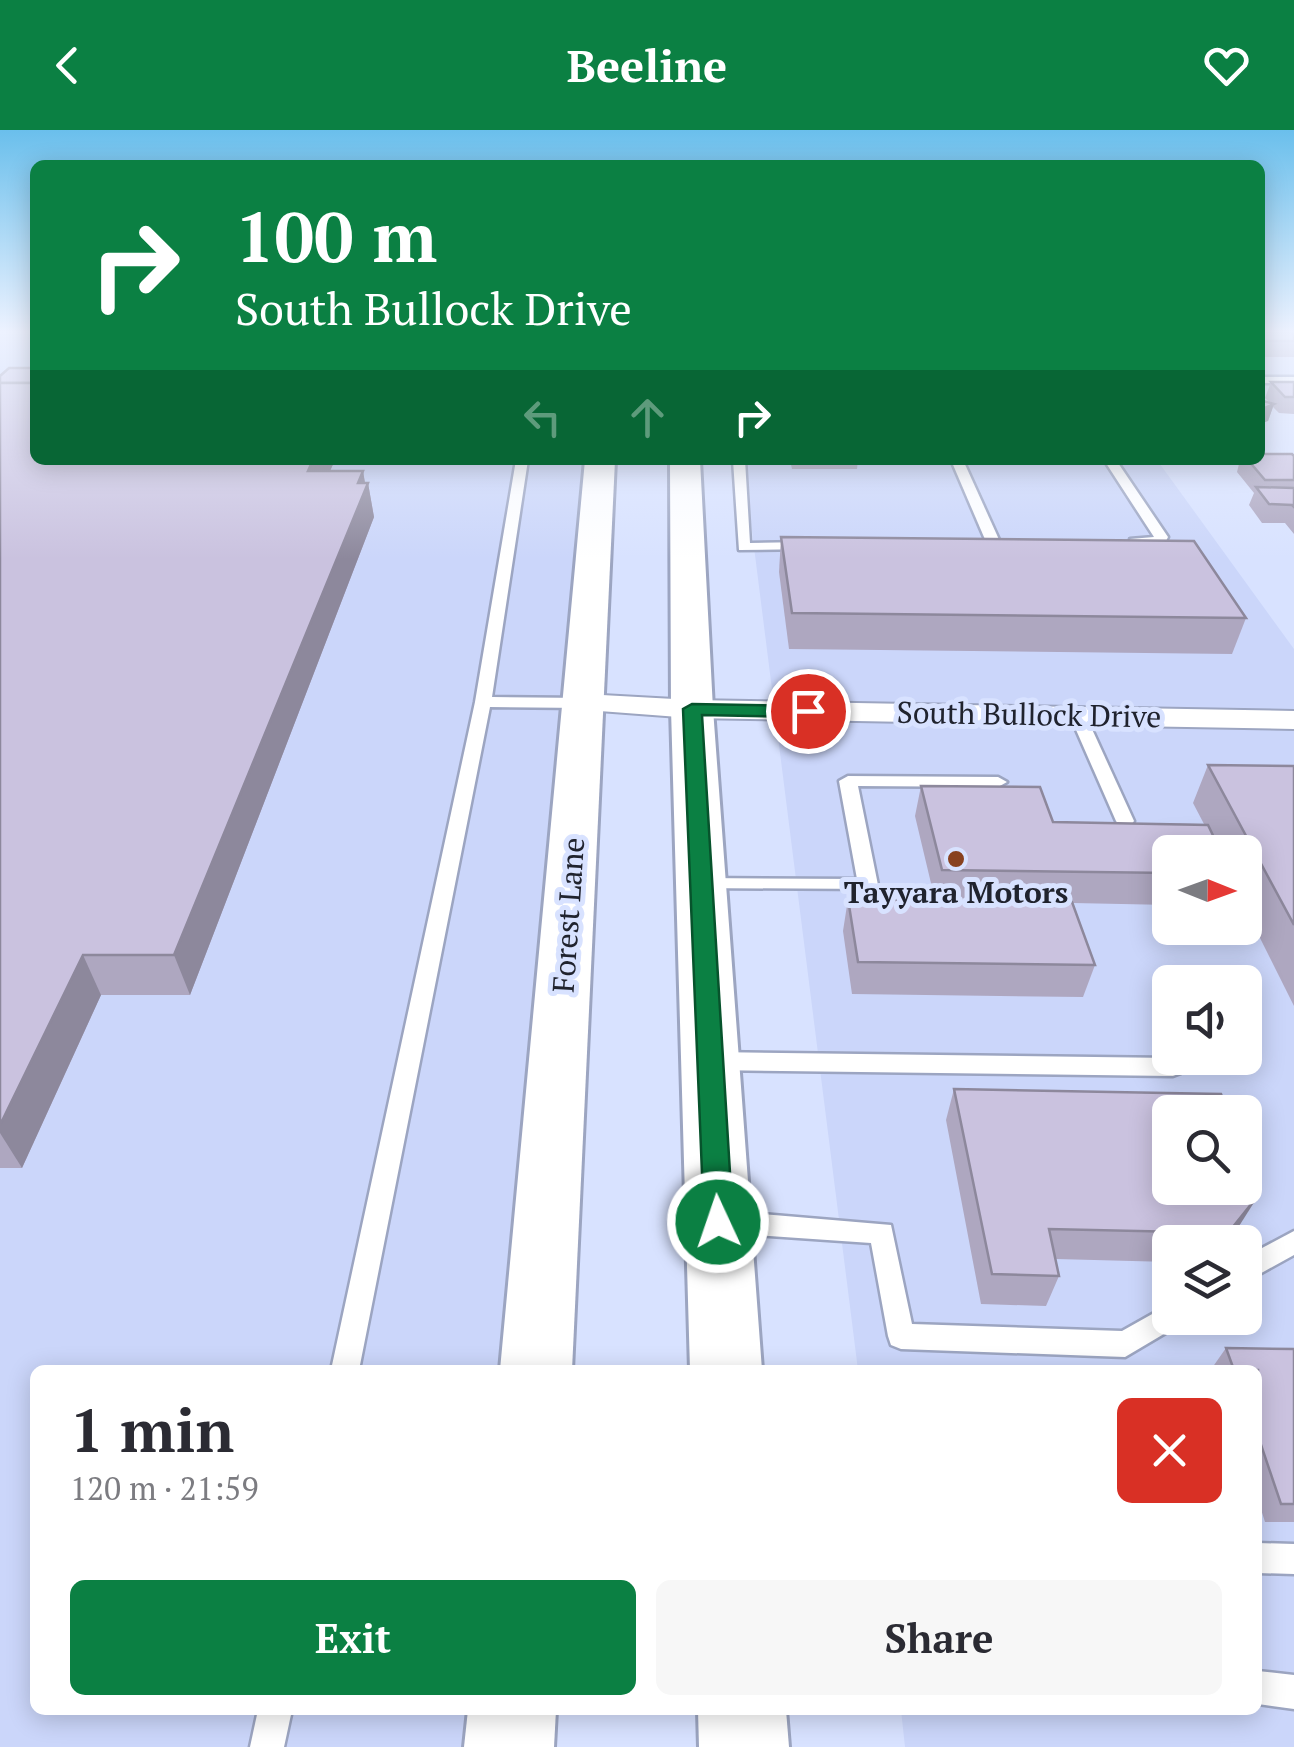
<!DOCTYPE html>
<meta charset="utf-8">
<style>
body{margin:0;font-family:"PT Serif",serif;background:#f7f7f7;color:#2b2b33;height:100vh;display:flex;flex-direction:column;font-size:38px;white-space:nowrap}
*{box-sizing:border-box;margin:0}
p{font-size:32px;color:#7c7c81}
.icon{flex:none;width:55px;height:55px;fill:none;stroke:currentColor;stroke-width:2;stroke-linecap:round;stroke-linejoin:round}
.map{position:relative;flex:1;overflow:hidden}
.sheet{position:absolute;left:30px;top:1235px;width:1232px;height:350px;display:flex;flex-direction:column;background:#fff;border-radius:15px;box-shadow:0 5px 25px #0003}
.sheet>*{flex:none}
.hud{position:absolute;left:30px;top:30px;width:1235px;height:305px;border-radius:15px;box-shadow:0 5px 25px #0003;background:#0b8043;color:#fff;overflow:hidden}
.needle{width:65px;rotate:91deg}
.tools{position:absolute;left:1152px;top:705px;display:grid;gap:20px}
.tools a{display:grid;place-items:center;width:110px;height:110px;border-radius:15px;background:#fff;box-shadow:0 5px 25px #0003;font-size:50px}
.pin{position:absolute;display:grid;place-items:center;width:85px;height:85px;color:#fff;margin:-42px;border:5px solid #fff;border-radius:50%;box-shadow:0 2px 10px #0007}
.me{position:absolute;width:110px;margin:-55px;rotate:357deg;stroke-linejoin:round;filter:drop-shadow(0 0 8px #0008)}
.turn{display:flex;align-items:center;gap:35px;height:210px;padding:0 40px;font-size:45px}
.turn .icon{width:130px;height:130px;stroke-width:2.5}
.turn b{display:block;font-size:70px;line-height:85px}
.lanes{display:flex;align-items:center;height:95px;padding:0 40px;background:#0003;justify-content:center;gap:50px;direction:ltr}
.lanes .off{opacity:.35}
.round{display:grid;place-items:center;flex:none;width:105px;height:105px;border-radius:15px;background:#f7f7f7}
.overview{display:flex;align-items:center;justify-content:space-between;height:170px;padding:0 40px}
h1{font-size:60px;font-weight:700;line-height:75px}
.button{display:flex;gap:20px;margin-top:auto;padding:20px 40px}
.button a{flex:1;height:115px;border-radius:15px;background:#0b8043;color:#fff;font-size:40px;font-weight:700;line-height:115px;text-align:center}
.button a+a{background:#f7f7f7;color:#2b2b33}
header{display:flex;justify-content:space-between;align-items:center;height:130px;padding:0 40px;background:#0b8043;color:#fff;font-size:45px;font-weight:700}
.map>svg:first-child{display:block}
.built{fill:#cbd6fa;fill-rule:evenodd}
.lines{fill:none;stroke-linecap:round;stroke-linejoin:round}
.service-casing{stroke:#9ca5c1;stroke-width:5}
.minor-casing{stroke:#9ca5c1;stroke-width:4}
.secondary-casing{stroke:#9ca5c1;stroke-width:6}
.service{fill:#fff;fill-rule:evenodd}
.minor{fill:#fff;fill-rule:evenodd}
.secondary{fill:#fff;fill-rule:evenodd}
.wall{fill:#aea7c0}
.shaded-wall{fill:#8d889c}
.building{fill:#cac2df;stroke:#8d889c;stroke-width:2.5}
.route{fill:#0b8043;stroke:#07532c;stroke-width:2.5}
.poi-dot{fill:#88411f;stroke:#d8e2ff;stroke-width:4}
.labels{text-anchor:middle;stroke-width:10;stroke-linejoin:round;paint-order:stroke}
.street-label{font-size:30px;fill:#20232e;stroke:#d8e2ff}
.poi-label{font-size:30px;font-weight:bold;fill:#20232e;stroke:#d8e2ff}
</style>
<header><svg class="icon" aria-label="back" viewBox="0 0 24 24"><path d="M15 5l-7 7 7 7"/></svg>Beeline<svg class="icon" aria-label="heart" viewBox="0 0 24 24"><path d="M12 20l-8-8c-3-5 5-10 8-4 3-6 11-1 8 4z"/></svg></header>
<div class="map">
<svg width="1294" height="1617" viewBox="0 0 1294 1617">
<rect width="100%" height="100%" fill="#d8e2ff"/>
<g class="built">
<polygon points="0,202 35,202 35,330 602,330 526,1240 35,1240 35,1580 497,1580 494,1617 0,1617"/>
<path d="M 743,330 L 1157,330 L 1294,519 L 1294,1617 L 905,1617 L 901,1580 L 1258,1580 L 1258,1240 L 858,1240 ZM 1170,722 L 1245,722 L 1245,798 L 1170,798 ZM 1170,852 L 1245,852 L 1245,928 L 1170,928 ZM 1170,982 L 1245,982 L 1245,1058 L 1170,1058 ZM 1170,1112 L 1245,1112 L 1245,1188 L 1170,1188 Z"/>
</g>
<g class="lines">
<defs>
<g id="service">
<rect x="1260" y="247" width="34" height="6"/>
<polygon points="516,330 528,330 492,567 584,568 592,573 584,578 490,577 359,1240 331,1240 475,572"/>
<polygon points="733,330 745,330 750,413 806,412 813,416 811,419 739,420"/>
<polygon points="951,330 963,330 1001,414 999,417 987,414"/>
<polygon points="1104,330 1116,330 1168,407 1164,415 1130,415 1130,409 1154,407"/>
<polygon points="1078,581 1086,586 1134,691 1131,695 1119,695 1116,691 1070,586"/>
<polygon points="848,646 998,647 1007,652 998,657 858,656 878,755 875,759 695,758 692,754 702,748 857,749 839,651"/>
<polygon points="712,922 1173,928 1181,931 1184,937 1181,943 1173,946 712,940 704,937 701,931 704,925"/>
<polygon points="725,1081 891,1095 912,1194 1122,1201 1170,1174 1170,1188 1183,1188 1179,1195 1125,1227 901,1219 891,1215 888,1206 871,1113 725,1103 716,1100 713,1092 716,1084"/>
<polygon points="1294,1101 1294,1125 1245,1152 1245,1127"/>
<polygon points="1258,1413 1294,1414 1294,1444 1258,1443"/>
<polygon points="1258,1541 1294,1545 1294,1579 1258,1574"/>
<polygon points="258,1580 292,1580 284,1617 250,1617"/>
</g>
<polygon id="minor" points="584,564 692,570 1294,581 1294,599 692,588 573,579 569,573 573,567"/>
<g id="secondary">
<polygon points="585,330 615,330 572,1240 500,1240"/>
<polygon points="670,330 700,330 713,579 762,1240 690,1240 671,579"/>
<polygon points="468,1580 556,1580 554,1617 464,1617"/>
<polygon points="698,1580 786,1580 789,1617 699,1617"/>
</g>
</defs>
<use href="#service" class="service-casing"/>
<use href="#minor" class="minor-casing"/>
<use href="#secondary" class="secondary-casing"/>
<use href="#service" class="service"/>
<use href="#minor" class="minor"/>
<use href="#secondary" class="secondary"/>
</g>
<g class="wall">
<polygon points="1260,202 1294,205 1294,227 1260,227"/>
<polygon points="0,246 35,330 335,330 330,341 363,341 365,353 368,353 374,387 190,865 101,865 22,1038 0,1038"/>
<polygon points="1271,252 1294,252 1294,284 1279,283 1273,277 1268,291 1269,272 1265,268"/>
<polygon points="1294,326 1294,404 1285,393 1262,393 1249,375 1254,363 1237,342 1239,334 1202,330 1260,330"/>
<polygon points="790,330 858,330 857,339 792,339"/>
<polygon points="781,407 1246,488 1232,524 789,519 779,442"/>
<polygon points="1208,635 1294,636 1294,876 1245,778 1245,722 1170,722 1170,775 1073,773 1095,835 1083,867 852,864 843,801 848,769 935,770 915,686 921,656 1053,692 1204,694 1193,673"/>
<polygon points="954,959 1241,1093 1226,1112 1170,1112 1170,1132 1056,1129 1059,1146 1046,1176 981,1174 946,990"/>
<polygon points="1226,1218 1294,1219 1294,1392 1265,1392 1258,1370 1258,1240 1213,1240 1212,1238"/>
</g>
<g class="shaded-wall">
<polygon points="1274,274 1268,291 1260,294 1260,280"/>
<polygon points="313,330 335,330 315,374 308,341"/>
<polygon points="363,341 366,359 368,353 374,387 190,865 174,825"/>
<polygon points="83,825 101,865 22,1038 0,1003 0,995"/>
<polygon points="1260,1063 1241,1093 1226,1112 1222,1112"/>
</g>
<g class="building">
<polygon points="1260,202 1291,202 1294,205 1294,211 1260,211"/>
<polygon points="9,238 35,238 35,253 0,253 0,246"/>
<polygon points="1271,252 1294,252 1294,267 1285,267"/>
<polygon points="0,253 35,253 35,330 313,330 308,341 363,341 358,353 368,353 174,825 83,825 0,995"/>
<polygon points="1260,270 1274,274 1260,280"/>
<polygon points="1260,324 1292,324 1294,326 1294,350 1265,350 1248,330 1260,330"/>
<polygon points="1256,357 1294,358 1294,377 1292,375 1269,374"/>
<polygon points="781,407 1194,411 1246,488 792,483"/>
<polygon points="1208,635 1294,636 1294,795"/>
<polygon points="921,656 1040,657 1053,692 1208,695 1221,722 1170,722 1170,743 942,740"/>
<polygon points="848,769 1072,772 1095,835 858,832"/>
<polygon points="954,959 1221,964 1228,982 1170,982 1170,1058 1245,1058 1245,1025 1260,1063 1228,1103 1049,1099 1059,1146 992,1144"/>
<polygon points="1226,1218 1294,1219 1294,1374 1281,1374 1258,1306 1258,1240 1234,1240"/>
</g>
<linearGradient id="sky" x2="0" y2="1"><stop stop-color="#6abfec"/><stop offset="0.47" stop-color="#edf2ff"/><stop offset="1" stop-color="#edf2ff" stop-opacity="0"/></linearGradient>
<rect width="1294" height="429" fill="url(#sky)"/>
<polygon class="route" points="692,574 808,576 817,581 808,587 702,585 733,1092 729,1100 718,1104 708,1100 704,1092 683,579"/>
<circle class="poi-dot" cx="956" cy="729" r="10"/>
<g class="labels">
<g class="street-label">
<text transform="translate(1029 585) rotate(1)" y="10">South Bullock Drive</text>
<text transform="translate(569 785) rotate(-86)" y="10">Forest Lane</text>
</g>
<g class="poi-label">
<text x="956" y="773">Tayyara Motors</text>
</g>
</g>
</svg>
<div class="tools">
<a><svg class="needle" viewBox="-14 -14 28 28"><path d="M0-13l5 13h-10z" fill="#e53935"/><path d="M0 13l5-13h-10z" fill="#7c7c81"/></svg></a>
<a><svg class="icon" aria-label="sound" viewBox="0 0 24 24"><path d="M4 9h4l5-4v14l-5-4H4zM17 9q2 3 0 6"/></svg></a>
<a><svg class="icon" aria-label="search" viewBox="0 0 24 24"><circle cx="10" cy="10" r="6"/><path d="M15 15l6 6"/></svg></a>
<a><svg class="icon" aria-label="layers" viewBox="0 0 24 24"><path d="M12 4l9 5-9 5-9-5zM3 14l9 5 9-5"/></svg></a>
</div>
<div class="pin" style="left:808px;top:581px;background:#d93025"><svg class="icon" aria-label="arrive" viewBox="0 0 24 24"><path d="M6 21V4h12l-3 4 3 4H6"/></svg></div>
<svg class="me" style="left:718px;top:1092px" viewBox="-20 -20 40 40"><circle r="17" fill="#0b8043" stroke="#fff" stroke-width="3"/><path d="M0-11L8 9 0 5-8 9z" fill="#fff"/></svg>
<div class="hud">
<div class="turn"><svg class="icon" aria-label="right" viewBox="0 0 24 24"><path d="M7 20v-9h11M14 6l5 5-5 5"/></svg><div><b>100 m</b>South Bullock Drive</div></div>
<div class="lanes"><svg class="icon off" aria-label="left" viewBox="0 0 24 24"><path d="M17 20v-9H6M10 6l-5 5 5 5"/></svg><svg class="icon off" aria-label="ahead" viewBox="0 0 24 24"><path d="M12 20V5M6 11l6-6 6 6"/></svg><svg class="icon" aria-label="right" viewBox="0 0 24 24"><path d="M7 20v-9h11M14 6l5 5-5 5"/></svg></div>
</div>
<section class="sheet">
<div class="overview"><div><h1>1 min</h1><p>120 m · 21:59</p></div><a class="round" style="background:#d93025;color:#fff"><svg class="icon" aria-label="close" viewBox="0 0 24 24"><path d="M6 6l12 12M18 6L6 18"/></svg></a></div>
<div class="button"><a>Exit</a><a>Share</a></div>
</section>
</div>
